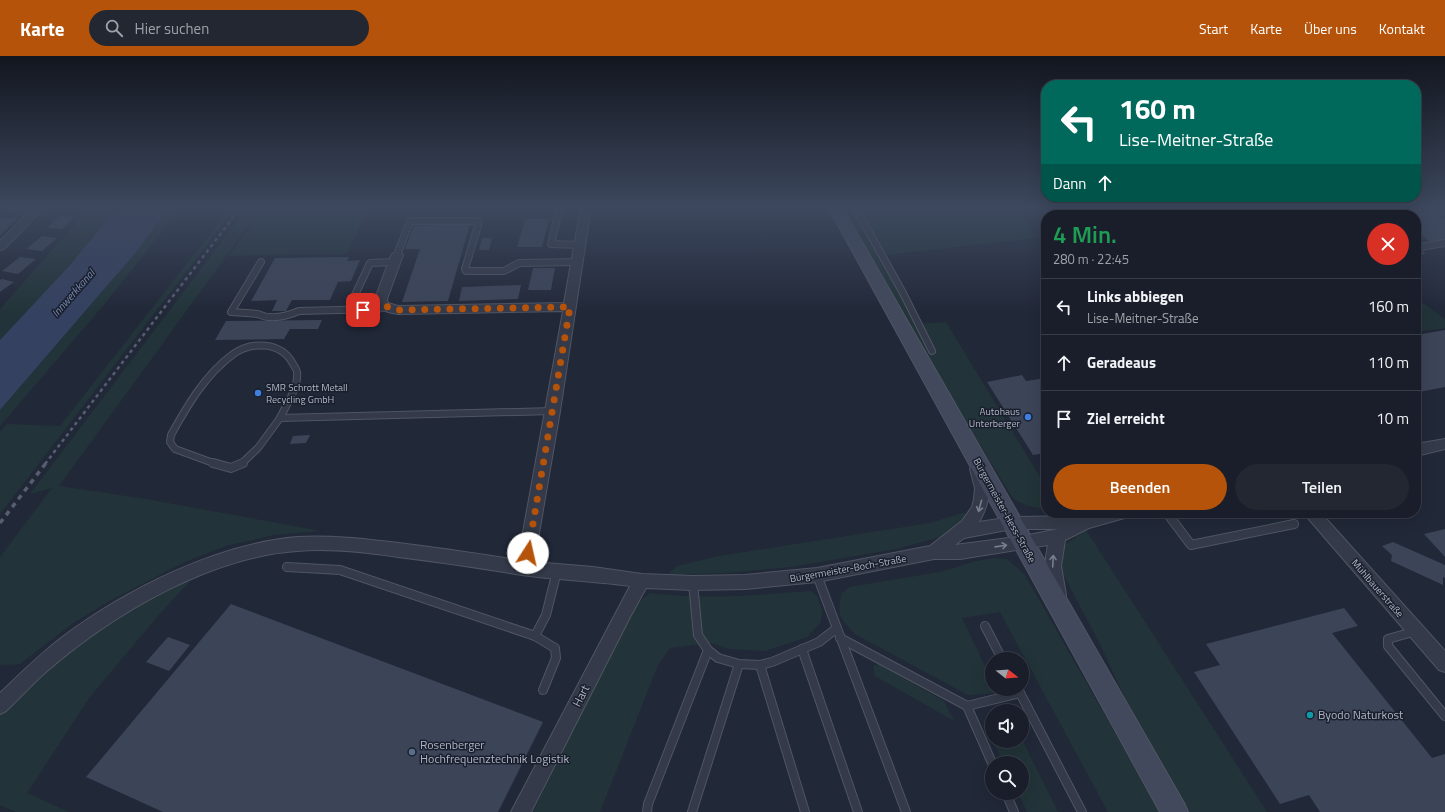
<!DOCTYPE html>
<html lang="de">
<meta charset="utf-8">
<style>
body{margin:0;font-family:"Titillium Web",sans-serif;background:#222732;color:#f1f3f6;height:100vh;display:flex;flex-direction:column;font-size:15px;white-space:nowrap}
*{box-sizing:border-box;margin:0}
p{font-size:13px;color:#9fa2a8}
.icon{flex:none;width:22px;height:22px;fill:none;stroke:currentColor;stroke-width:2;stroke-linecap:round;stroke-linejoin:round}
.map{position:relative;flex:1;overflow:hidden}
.details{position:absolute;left:1041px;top:154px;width:380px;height:308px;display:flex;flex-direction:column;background:#191e2a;border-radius:16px;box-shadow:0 4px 16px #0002,0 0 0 1px #373c47}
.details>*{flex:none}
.top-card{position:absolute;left:1041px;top:24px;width:380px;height:122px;border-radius:16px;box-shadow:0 4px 16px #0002,0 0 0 1px #373c47;background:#00695c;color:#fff;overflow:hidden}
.needle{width:26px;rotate:107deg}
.tools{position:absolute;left:985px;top:596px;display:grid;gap:8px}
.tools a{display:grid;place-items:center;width:44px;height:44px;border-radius:50%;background:#191e2a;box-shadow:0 4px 16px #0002,0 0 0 1px #373c47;font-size:20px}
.pin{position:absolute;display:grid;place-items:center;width:34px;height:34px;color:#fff;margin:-17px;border-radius:8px;box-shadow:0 2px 6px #0006}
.me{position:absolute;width:44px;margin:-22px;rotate:10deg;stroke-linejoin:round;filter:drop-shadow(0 0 3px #0008)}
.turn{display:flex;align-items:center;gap:14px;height:84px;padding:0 12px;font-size:18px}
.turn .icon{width:52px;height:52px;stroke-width:2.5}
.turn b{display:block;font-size:28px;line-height:34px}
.then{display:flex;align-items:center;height:38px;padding:0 12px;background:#0003;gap:8px;font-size:15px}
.round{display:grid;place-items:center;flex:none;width:42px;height:42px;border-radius:21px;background:#222732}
.headline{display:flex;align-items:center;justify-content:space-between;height:68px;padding:0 12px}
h1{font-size:24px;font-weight:600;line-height:30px;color:#1e9e55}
.cta{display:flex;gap:8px;margin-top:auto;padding:8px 12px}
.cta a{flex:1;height:46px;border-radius:24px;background:#b45309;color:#fff;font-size:16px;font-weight:600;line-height:46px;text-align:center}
.cta a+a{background:#222732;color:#f1f3f6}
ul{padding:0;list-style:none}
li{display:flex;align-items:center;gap:12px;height:56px;padding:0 12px;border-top:1px solid #373c47}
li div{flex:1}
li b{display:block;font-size:15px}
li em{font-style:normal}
header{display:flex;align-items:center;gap:24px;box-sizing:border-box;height:56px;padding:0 20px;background:#b45309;color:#fff}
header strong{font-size:19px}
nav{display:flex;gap:22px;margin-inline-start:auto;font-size:14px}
.search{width:280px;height:36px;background:#222732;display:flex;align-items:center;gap:10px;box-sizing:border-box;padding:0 14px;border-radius:22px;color:#9fa2a8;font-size:15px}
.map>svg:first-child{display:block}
.green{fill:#223439}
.water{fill:#344160}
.building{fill:#3c4458}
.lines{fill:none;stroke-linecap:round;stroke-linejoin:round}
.service-far1-casing{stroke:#4f5563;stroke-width:8}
.service-casing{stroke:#4f5563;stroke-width:10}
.minor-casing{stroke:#4f5563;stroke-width:2}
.secondary-casing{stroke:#4f5563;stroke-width:2}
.service-far1{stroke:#343a49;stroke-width:6}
.service{stroke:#343a49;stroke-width:8}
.minor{fill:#343a49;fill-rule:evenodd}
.secondary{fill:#42495c;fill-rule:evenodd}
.rail-far1{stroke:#565e70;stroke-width:2.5;stroke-dasharray:3.5 3.5;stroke-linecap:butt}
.rail{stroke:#565e70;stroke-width:3.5;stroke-dasharray:5 5;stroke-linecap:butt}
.oneway{stroke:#787e8d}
.route{stroke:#b45309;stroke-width:7;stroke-dasharray:0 12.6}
.shop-dot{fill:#3f7fe0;stroke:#1a1f2d;stroke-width:1.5}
.culture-dot{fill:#0f9aa8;stroke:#1a1f2d;stroke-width:1.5}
.service-dot{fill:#5c6f8a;stroke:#1a1f2d;stroke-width:1.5}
.labels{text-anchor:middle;stroke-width:3;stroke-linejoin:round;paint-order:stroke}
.poi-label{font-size:10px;fill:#afb5c5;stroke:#1a1f2d;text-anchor:start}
.street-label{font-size:10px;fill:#afb5c5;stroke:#1a1f2d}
.water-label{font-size:11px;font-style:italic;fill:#7687ae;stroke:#1a1f2d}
.near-street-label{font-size:12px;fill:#afb5c5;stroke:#1a1f2d}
.near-poi-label{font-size:12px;fill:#afb5c5;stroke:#1a1f2d;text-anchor:start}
</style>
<header>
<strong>Karte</strong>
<div class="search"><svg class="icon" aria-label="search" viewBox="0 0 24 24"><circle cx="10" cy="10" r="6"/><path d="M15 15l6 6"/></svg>Hier suchen</div>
<nav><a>Start</a><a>Karte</a><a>Über uns</a><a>Kontakt</a></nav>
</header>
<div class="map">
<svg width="1445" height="756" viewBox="0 0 1445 756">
<rect width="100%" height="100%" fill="#212838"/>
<g class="green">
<polygon points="90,151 118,151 69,210 0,284 0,253"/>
<polygon points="169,151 179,151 155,185 102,251 0,370 0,354 137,195"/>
<polygon points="231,151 236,151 0,458 0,376 7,368 60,370"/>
<polygon points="248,151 262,151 59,430 146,443 321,475 274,479 226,490 185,506 111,544 72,568 20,608 0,609 0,501 52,432 30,438"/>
<polygon points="264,151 368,151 347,198 228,200"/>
<polygon points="842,151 853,151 881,200 916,268 946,266 1046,431 1046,453 1028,450 1015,444 1007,433 927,301"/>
<polygon points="859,151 1018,151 1037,182 886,199"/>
<polygon points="1274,151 1305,151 1312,159 1281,159"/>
<polygon points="1416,242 1445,263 1445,272 1416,276"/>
<polygon points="962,457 969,458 964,466 944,480 896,493 791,511 724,517 675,519 668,518 677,510 719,500 930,467"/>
<polygon points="1086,474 1267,756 1188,756 1124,640 1100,588 1061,514 1059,505 1063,490"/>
<path d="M 994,502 L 1007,503 L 1025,519 L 1160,756 L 1108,756 L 1000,556 L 962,562 L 992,625 L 992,633 L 996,633 L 998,637 L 968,639 L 855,578 C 840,562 836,559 842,537 L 850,531 L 940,516 L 976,505 Z"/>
<polygon points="192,523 156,562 89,642 27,737 69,756 16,756 0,749 0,657 9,648 80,586 129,554"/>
<path d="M 811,535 L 817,540 L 822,555 L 821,566 L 807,581 L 765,595 L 729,593 L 712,587 L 670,592 L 658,609 L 600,756 L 533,756 L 628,560 L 636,548 L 650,537 C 704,544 758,539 811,535 Z"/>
<polygon points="878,608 944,645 954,665 875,620 873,610"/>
<polygon points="1022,684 1058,756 1027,756 1018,737 1022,737 1022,707 1004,707 993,685"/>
</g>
<polygon class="water" points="118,151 169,151 137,195 0,354 0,284 69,210"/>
<g class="building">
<polygon points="1360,151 1445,151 1445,160 1443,160 1445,162 1445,184 1430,186 1419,177 1416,177 1416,159 1346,159 1340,154"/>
<polygon points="59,160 74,161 62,173 47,172"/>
<polygon points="0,162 18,162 0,179"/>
<polygon points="525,163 549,163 542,191 517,191"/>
<polygon points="470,168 448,245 402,246 420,193 405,193 414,170"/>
<polygon points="42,180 57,182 42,195 26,193"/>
<polygon points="482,182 492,182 489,194 479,194"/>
<polygon points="1416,190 1426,198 1416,199"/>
<polygon points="20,201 36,203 18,218 2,215"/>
<polygon points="349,201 347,205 360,204 351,225 338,226 330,244 292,244 286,255 272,255 277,244 251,245 275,202"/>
<polygon points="533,212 555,212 551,234 528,234"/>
<polygon points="2,223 14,226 0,236 0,224"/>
<polygon points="521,229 518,243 459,245 462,231"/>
<polygon points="322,264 318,273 290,273 284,283 215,284 226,265"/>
<polygon points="1445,274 1445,331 1419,336 1416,333 1416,302 1420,301 1416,298 1416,279"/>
<polygon points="1022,319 1026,325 1046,322 1046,397 1033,399 987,326"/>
<polygon points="310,379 306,387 290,388 293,380"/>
<polygon points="1445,473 1445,501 1424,478"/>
<polygon points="1393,486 1445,509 1445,522 1443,521 1443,529 1391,505 1392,499 1382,490"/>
<polygon points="231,548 543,666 498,756 163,756 86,721"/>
<polygon points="1344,552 1358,570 1332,577 1432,702 1445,698 1445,756 1320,756 1309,739 1280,748 1194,616 1220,609 1206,588"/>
<polygon points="168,581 190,589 169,615 146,606"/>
</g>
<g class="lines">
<defs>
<g id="service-far1">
<polyline points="10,151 38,153"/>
<polyline points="560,151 551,188 580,189"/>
<polyline points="855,151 903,237 932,295"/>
<polyline points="1420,191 1445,187"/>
<polyline points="397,199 410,165 476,165 479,166 465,213 466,215 504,215 519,207 577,206"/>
<path d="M 261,206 L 231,256 L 258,258 C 270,264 287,260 299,255 L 378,253 L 385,251"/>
<polyline points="348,254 370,207 394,206"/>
<polyline points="280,362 553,355"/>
<path d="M 216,408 L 175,393 L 170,386 L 171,379 C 187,350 205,319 232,299 C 251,285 281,285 293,308 C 294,310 297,314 297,316 C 299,331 286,349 280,362"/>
<polyline points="241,408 258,392 280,362"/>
</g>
<g id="service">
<polyline points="213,407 231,412 243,407"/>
<polyline points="1167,457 1191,489 1294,468"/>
<polyline points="287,511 340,514 535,580 555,592 556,602 543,634"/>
<polyline points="817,519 906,756"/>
<polyline points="693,527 698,579 708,594 718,602 739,608 760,609 772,606 819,586 837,572"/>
<polyline points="985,570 1002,603"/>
<polyline points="1416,575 1388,583 1388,590 1445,660"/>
<polyline points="535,580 546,559 557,515"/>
<polyline points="840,582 967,650 992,707"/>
<polyline points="802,593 858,756"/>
<polyline points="760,609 805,756"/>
<polyline points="1018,633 1082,756"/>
<polyline points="967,650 1020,637"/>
<polyline points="1006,737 1014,756"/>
<polyline points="647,756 648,748 708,594"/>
<polyline points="692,756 739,608"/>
</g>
<g id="minor">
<polygon points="34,151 45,151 4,193 0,194 0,185"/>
<path d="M 581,151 L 591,151 L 560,355 L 534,506 L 593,511 L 642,518 L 693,520 L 745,519 L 817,512 L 930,490 L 962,465 L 972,451 L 974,443 L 975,432 L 970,413 L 972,409 L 977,407 L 982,409 C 993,429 990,447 979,466 L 1012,461 L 1086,460 L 1099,457 L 1131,457 L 1128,461 L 1089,472 L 1065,484 L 1061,510 L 1066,539 L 1064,544 L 1058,546 L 1052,544 C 1044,527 1044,507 1048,489 L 960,503 L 934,503 L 817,526 L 745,533 L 693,534 L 646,532 L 630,561 L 531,756 L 511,756 L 630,530 C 594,525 558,524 522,519 C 481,512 440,506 398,501 C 365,496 331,492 297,495 C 209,501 113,558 47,615 C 33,627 20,642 6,655 L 0,658 L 0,637 C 20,618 39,599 61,582 C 125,534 216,488 297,481 C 331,479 365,483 399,487 C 439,492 479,498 518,504 L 563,255 L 398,258 C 387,256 379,255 375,243 L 391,199 L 393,197 L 401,197 L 403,199 L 387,243 L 388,247 L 398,250 L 564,247 ZM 1012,473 L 1058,473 L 1024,480 L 955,489 L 964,482 Z"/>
<polygon points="1445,383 1445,393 1416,400 1416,388"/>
<polygon points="1304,457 1321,457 1445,595 1445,616 1439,614 1307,461"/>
</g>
<polygon id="secondary" points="828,151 842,151 1184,747 1188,756 1160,756"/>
</defs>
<use href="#service-far1" class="service-far1-casing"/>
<use href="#service" class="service-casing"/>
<use href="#minor" class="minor-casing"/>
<use href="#secondary" class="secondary-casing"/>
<use href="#service-far1" class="service-far1"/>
<use href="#service" class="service"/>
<use href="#minor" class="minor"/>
<use href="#secondary" class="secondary"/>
<polyline class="rail-far1" points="45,408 241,151"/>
<polyline class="rail" points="0,467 46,407"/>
</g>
<defs><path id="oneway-shaft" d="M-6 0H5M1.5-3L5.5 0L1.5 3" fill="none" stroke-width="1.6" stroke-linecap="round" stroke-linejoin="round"/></defs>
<g class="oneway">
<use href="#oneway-shaft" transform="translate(980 450) rotate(105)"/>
<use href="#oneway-shaft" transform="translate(1001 490) rotate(-8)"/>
<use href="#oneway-shaft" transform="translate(1053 505) rotate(-87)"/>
</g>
<linearGradient id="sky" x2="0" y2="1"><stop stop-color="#12161f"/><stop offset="0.59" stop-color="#3d485e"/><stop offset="1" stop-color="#3d485e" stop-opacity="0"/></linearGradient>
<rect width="1445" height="257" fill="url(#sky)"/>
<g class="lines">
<polyline class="route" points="363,254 378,253 385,250 398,254 570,251 528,497"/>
</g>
<g class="shop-dot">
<circle cx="258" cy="337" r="4"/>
<circle cx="1028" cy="361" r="4"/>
</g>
<circle class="culture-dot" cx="1310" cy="659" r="4"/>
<circle class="service-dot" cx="412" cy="696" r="4"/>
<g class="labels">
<g class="poi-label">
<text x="266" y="335">SMR Schrott Metall<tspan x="266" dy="12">Recycling GmbH</tspan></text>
<text x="1020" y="359" text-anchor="end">Autohaus<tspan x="1020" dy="12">Unterberger</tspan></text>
</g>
<g class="street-label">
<text transform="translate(1005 454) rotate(61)" y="4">Bürgermeister-Hess-Straße</text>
<text transform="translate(848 512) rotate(-10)" y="4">Bürgermeister-Boch-Straße</text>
<text transform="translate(1378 532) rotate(49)" y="4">Mühlbauerstraße</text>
</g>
<g class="water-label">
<text transform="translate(73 237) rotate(-49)" y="4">Innwerkkanal</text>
</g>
<g class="near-street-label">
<text transform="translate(581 640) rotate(-63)" y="4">Hart</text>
</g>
<g class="near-poi-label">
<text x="1318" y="663">Byodo Naturkost</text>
<text x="420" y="693">Rosenberger<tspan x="420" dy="14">Hochfrequenztechnik Logistik</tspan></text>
</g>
</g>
</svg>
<div class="tools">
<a><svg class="needle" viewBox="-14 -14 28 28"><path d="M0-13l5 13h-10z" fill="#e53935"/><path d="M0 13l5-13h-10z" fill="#9fa2a8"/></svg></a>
<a><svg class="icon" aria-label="sound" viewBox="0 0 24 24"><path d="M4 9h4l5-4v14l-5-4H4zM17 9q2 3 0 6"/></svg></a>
<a><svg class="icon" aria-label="search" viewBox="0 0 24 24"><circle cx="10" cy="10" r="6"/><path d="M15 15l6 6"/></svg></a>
</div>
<div class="pin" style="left:363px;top:254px;background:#d93025"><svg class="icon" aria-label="arrive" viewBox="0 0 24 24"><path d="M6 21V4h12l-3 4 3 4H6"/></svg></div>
<svg class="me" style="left:528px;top:497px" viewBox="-20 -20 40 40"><circle r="19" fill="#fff"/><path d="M0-13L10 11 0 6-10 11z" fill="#b45309"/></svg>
<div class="top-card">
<div class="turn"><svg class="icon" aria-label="left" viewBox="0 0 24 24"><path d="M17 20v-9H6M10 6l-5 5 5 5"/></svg><div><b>160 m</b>Lise-Meitner-Straße</div></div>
<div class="then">Dann<svg class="icon" aria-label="ahead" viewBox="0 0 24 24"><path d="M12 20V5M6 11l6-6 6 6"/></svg></div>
</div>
<section class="details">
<div class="headline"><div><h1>4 Min.</h1><p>280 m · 22:45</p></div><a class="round" style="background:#d93025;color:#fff"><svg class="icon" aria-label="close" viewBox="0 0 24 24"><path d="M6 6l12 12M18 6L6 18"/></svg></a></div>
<ul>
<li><svg class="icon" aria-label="left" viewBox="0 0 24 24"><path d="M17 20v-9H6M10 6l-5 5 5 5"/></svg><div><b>Links abbiegen</b><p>Lise-Meitner-Straße</p></div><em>160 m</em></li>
<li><svg class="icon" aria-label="ahead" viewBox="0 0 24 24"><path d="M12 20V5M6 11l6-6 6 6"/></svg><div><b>Geradeaus</b></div><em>110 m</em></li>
<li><svg class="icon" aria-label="arrive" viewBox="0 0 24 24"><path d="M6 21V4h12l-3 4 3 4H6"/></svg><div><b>Ziel erreicht</b></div><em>10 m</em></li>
</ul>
<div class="cta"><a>Beenden</a><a>Teilen</a></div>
</section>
</div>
